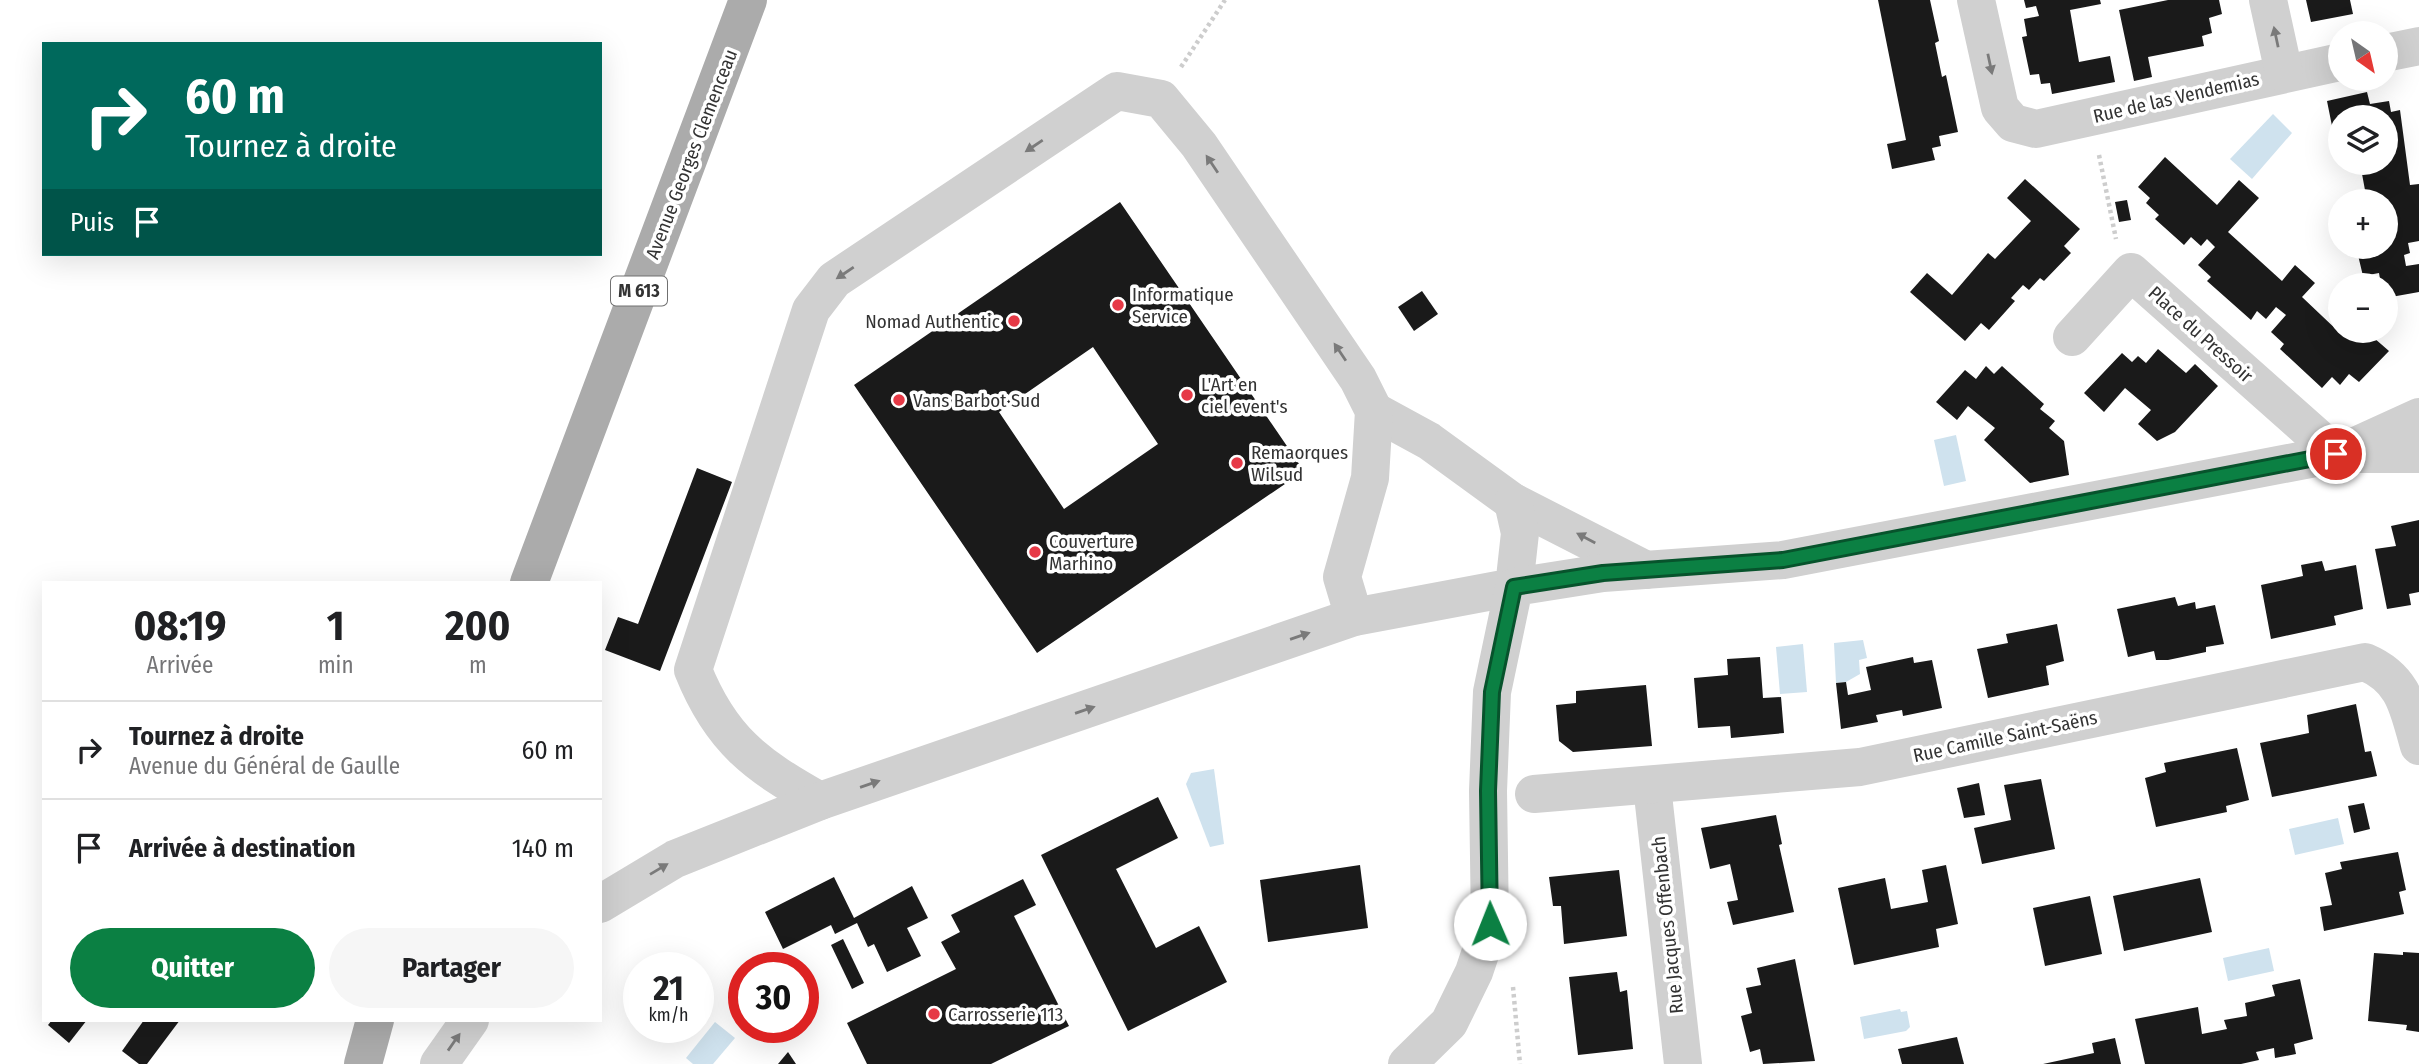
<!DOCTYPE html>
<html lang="fr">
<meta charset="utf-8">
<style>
body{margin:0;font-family:"Fira Sans Condensed",sans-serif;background:#f6f6f6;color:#202124;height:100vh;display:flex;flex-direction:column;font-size:26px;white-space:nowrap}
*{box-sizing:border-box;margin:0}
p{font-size:23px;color:#757577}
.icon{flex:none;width:38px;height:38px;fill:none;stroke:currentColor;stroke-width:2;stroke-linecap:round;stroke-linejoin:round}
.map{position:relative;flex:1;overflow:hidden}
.details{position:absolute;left:42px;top:581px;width:560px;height:441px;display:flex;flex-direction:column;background:#fff;border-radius:0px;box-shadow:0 7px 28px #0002}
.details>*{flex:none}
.banner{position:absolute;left:42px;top:42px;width:560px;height:214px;border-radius:0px;box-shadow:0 7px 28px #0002;background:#00695c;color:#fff;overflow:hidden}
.needle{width:46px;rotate:146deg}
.controls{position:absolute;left:2328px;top:21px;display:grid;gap:14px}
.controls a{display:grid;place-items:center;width:70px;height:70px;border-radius:50%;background:#fff;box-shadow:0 7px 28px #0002;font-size:35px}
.speed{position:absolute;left:623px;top:952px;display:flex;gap:14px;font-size:35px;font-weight:700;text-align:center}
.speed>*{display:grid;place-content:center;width:91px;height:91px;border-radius:50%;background:#fff;box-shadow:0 7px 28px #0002;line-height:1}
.speed small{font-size:18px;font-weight:400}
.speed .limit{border:10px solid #d22;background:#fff;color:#111}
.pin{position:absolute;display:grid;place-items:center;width:60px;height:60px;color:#fff;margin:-30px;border:4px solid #fff;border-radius:50%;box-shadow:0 2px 7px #0007}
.me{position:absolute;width:77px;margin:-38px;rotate:359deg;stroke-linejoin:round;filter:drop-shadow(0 0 5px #0008)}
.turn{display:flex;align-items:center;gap:24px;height:147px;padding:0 28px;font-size:32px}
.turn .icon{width:91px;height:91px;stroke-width:2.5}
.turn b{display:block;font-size:49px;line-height:60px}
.then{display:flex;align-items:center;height:66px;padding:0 28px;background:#0003;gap:14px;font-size:26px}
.eta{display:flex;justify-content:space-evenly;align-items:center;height:119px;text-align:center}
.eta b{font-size:42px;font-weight:700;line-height:49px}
.action{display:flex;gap:14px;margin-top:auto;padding:14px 28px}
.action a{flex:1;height:80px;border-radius:42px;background:#0b8043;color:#fff;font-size:28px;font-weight:700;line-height:80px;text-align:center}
.action a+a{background:#f6f6f6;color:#202124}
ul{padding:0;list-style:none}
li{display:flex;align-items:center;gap:21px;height:98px;padding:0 28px;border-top:2px solid #e0e0e0}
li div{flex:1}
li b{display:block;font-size:26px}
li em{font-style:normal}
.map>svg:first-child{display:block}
.water{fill:#cfe2ee}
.building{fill:#1a1a1a;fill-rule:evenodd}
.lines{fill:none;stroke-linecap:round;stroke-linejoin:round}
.path{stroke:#cdcdcd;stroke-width:4.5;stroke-dasharray:3.5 3.5;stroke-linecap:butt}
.minor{stroke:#d0d0d0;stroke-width:38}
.major{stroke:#ababab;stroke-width:38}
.oneway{fill:#7a7a7a}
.route-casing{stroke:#07532c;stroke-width:18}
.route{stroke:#0b8043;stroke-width:12}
.poi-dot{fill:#e63946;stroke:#fff;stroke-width:2.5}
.labels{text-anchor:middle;stroke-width:7;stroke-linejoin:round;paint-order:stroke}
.shield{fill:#fff;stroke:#707070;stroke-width:2}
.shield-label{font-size:18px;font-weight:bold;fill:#333}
.street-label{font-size:19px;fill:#333;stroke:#fff}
.poi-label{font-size:19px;fill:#333;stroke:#fff;text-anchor:start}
</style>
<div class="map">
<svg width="2419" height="1064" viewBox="0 0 2419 1064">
<rect width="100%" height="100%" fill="#fff"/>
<g class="water">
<polygon points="2273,114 2292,133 2252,179 2230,159"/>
<polygon points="1956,435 1966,481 1944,486 1934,440"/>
<polygon points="1863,640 1867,658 1859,660 1860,674 1846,682 1836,683 1834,643"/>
<polygon points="1803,644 1807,692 1780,694 1776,647"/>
<polygon points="1214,769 1224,844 1210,847 1186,784 1191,773"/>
<polygon points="2338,818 2344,844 2295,855 2289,829"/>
<polygon points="2269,948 2274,971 2228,981 2223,958"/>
<polygon points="1900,1009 1901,1012 1907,1011 1910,1027 1906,1031 1864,1039 1860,1017"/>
<polygon points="715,1022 735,1038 713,1064 693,1064 686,1058"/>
</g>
<g class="building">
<polygon points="1878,0 1930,0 1939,41 1935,43 1942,77 1946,75 1958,132 1939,136 1941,146 1932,148 1935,160 1892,169 1887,144 1906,140"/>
<polygon points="2024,0 2100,0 2101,4 2070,10 2079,62 2110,56 2115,82 2052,94 2050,83 2041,84 2039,74 2030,75 2022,37 2027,36 2024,19 2039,16 2036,6 2026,8"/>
<polygon points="2168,0 2219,0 2222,14 2209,18 2212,33 2202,36 2204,46 2148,57 2152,77 2134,81 2119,10"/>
<polygon points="2306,0 2350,0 2353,14 2311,22"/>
<polygon points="2367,92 2370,104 2389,101 2391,112 2400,110 2410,185 2419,184 2419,241 2408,243 2410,253 2404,255 2406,266 2419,264 2419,292 2391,297 2388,284 2381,285 2379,273 2363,276 2357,251 2385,247 2385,201 2367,201 2360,163 2385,163 2385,117 2340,117 2340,125 2332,126 2327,101"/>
<polygon points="2165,157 2217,205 2239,180 2259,198 2228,232 2282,281 2295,265 2315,283 2302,297 2341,334 2343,331 2366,331 2389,351 2359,382 2349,374 2340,385 2332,377 2322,388 2280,349 2284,344 2271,332 2286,315 2276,307 2266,319 2257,311 2251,320 2207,281 2211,277 2198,265 2215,247 2207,239 2201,246 2191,237 2184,245 2155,219 2159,215 2146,203 2150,198 2138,187"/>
<polygon points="2025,179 2080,229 2064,246 2071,253 2044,281 2040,278 2029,290 2023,285 2011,298 2015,301 1989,330 1981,323 1965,341 1910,292 1927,273 1952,295 1988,253 1995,259 2031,221 2007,198"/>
<polygon points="2127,200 2131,220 2119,222 2115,202"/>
<path d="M 1120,202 L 1304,471 L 1037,653 L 854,385 ZM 1093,347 L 1158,444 L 1064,509 L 999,412 Z"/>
<polygon points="1422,291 1438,314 1414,331 1398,307"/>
<polygon points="2158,349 2186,373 2195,364 2218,386 2175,432 2157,441 2138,424 2151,410 2125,388 2104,412 2084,393 2122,353 2132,362 2138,356 2146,363"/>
<polygon points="1986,366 1994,374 2002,366 2044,404 2040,409 2055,421 2049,428 2064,441 2069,475 2030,483 1984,440 1995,428 1968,406 1957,420 1936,402 1965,370 1976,379"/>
<polygon points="697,468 732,482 660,671 605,650 618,617 638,624"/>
<polygon points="2419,520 2419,592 2409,594 2411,605 2387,609 2375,549 2396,546 2391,526"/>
<polygon points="2322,561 2325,571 2356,565 2363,609 2334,616 2336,625 2271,639 2261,585 2303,576 2301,565"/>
<polygon points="2175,597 2178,606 2195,602 2196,609 2215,605 2224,644 2206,647 2206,652 2168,660 2156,660 2154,651 2128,657 2117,609"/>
<polygon points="2057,624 2064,661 2046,666 2049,685 1988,698 1977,649 2008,643 2006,634"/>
<polygon points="1760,657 1763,698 1781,697 1784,733 1731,738 1730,726 1698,728 1694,678 1728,675 1727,659"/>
<polygon points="1913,657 1914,663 1932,660 1942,708 1903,716 1902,710 1876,715 1878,722 1841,729 1836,683 1846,682 1848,695 1871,690 1866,667"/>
<polygon points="1646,685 1652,746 1573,752 1559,741 1556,705 1576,703 1576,691"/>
<polygon points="2356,704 2365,752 2371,751 2377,776 2272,797 2260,743 2309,733 2307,715"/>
<polygon points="2237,748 2249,800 2226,806 2227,812 2156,827 2145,778 2166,772 2164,763"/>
<polygon points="2041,779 2055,849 1982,864 1974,828 2011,820 2004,785"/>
<polygon points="1979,783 1985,815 1964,818 1957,788"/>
<polygon points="1158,797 1178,838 1116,869 1156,948 1199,926 1227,982 1128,1031 1041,855"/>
<polygon points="2364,803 2370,829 2354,833 2348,806"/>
<polygon points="1776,815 1782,844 1779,845 1794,912 1733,925 1727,902 1738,900 1730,864 1710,869 1701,828"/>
<polygon points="2398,852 2406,890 2399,892 2404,914 2324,931 2320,907 2332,905 2325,873 2342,869 2340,862"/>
<polygon points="1360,865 1368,928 1268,942 1260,880"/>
<polygon points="1946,865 1958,924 1936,929 1939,947 1854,965 1838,888 1885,878 1891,909 1928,902 1922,870"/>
<polygon points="1619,870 1627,936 1564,944 1561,906 1553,906 1549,877"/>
<polygon points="834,877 854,918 912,886 928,918 907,928 921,956 887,972 874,944 868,947 857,923 835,934 831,925 783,949 765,912"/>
<polygon points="2200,878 2212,932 2124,951 2113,896"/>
<polygon points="1023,879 1036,905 1014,916 1069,1026 991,1064 867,1064 847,1023 956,969 941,942 960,932 951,915"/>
<polygon points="2090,896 2102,954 2045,966 2033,908"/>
<polygon points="843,939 864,983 852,989 831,945"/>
<polygon points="2403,952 2419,953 2419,1032 2406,1030 2407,1025 2368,1021 2374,953 2403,955"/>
<polygon points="1795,959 1815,1061 1763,1064 1760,1049 1750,1052 1741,1016 1752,1013 1746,988 1761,985 1757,968"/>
<polygon points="1617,972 1620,992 1627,990 1633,1049 1578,1055 1569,977"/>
<polygon points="2300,979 2313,1039 2294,1044 2296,1054 2275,1058 2274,1048 2256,1052 2259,1060 2241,1064 2145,1064 2135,1019 2198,1007 2202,1034 2227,1029 2224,1020 2247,1016 2245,1003 2275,996 2272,985"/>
<polygon points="52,1020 87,1020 69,1043 48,1025"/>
<polygon points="144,1020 180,1020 147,1064 139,1064 122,1051"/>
<polygon points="1957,1037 1964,1064 1902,1064 1898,1049"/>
<polygon points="2115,1038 2121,1064 2043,1064 2094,1053 2092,1043"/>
<polygon points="788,1052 796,1064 778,1064"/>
</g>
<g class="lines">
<g class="path">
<polyline points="1181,67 1225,0"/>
<polyline points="2099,155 2116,239"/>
<polyline points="1513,987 1520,1064"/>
</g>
<g class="minor">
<polyline points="1976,0 2000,108 2013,123 2036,129 2340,62"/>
<polyline points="2268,0 2284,73"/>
<polyline points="2385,53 2419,46"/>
<polyline points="2072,337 2131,272 2336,454"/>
<polyline points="1374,411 1429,441 1513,502 1646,570"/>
<polyline points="2351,448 2419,417"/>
<polyline points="1652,786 1683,1064"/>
<path d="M 1534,794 L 1860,767 L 2365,662 C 2405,679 2408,708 2419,746"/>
<path d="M 820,801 C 756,765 721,740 693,670 L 811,310 L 834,280 L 1117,91 L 1161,99 L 1199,145 L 1358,379 L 1374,411 L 1370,478 L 1342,577 L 1354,617"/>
<polyline points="600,904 675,859 820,801 1354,617 1514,587 1520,533 1513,502"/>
<polyline points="439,1064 470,1020"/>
<polyline points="1407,1064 1449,1023 1474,972 1490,924 1488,791 1492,692 1514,587 1603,573 1783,560 2336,454 2419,454"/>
</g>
<g class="major">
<polyline points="529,583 748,0"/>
<polyline points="363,1064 375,1020"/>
</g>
</g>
<defs><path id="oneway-solid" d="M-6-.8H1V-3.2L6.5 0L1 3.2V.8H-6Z" transform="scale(1.75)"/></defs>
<g class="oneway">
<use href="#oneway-solid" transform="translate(2276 37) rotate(-102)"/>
<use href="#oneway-solid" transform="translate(1990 64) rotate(78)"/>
<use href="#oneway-solid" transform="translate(1034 146) rotate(146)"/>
<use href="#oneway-solid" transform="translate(1212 164) rotate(-124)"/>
<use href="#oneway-solid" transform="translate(845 273) rotate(146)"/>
<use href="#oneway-solid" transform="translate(1340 352) rotate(-124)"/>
<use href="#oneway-solid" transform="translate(1586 538) rotate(-152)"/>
<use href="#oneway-solid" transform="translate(1300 636) rotate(-19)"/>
<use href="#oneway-solid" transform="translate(1085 710) rotate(-19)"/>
<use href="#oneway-solid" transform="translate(870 784) rotate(-19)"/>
<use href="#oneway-solid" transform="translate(659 869) rotate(-31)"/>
<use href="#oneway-solid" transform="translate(454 1042) rotate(-55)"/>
</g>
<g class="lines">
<defs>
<polyline id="route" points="1490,924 1488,791 1492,692 1514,587 1603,573 1783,560 2336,454"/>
</defs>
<use href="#route" class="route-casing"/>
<use href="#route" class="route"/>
</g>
<g class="poi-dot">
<circle cx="1118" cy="305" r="7"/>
<circle cx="1014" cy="321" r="7"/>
<circle cx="1187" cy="395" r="7"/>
<circle cx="899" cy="400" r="7"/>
<circle cx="1237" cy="463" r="7"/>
<circle cx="1035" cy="552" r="7"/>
<circle cx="934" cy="1014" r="7"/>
</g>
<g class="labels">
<rect class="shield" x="611" y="276.5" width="56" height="29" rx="5"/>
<g class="shield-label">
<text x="639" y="297">M 613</text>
</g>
<g class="street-label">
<text transform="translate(2176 97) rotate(-13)" y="7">Rue de las Vendemias</text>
<text transform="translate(691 154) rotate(-69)" y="7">Avenue Georges Clemenceau</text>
<text transform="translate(2201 334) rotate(42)" y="7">Place du Pressoir</text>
<text transform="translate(2005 736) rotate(-12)" y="7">Rue Camille Saint-Saëns</text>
<text transform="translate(1667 925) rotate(-96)" y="7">Rue Jacques Offenbach</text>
</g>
<g class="poi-label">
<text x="1132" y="301">Informatique<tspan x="1132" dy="22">Service</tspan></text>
<text x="1000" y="328" text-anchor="end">Nomad Authentic</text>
<text x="1201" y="391">L'Art en<tspan x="1201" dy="22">ciel event's</tspan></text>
<text x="913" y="407">Vans Barbot Sud</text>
<text x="1251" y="459">Remaorques<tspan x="1251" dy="22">Wilsud</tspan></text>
<text x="1049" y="548">Couverture<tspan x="1049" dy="22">Marhino</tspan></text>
<text x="948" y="1021">Carrosserie 113</text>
</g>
</g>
</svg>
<div class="controls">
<a><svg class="needle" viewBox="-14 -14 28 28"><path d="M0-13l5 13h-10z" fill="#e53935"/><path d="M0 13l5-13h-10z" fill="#757577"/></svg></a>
<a><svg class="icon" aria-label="layers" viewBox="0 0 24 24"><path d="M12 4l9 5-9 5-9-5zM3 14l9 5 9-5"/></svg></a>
<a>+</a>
<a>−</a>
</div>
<div class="speed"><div>21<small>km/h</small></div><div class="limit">30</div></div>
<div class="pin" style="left:2336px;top:454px;background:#d93025"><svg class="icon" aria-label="arrive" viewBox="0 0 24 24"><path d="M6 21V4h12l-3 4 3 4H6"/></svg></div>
<svg class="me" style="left:1490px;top:924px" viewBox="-20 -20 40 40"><circle r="19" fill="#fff"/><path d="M0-13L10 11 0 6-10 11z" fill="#0b8043"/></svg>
<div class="banner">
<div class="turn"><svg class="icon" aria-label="right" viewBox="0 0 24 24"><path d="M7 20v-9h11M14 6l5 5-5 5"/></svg><div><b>60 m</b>Tournez à droite</div></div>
<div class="then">Puis<svg class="icon" aria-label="arrive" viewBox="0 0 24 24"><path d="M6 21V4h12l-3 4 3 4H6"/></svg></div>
</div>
<section class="details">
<div class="eta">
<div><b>08:19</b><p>Arrivée</p></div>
<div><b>1</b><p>min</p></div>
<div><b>200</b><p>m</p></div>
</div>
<ul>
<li><svg class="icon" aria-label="right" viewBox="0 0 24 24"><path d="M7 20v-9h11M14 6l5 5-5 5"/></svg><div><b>Tournez à droite</b><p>Avenue du Général de Gaulle</p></div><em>60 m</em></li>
<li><svg class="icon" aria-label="arrive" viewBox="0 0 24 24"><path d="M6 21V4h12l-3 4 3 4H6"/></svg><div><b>Arrivée à destination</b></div><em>140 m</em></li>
</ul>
<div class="action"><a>Quitter</a><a>Partager</a></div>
</section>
</div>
